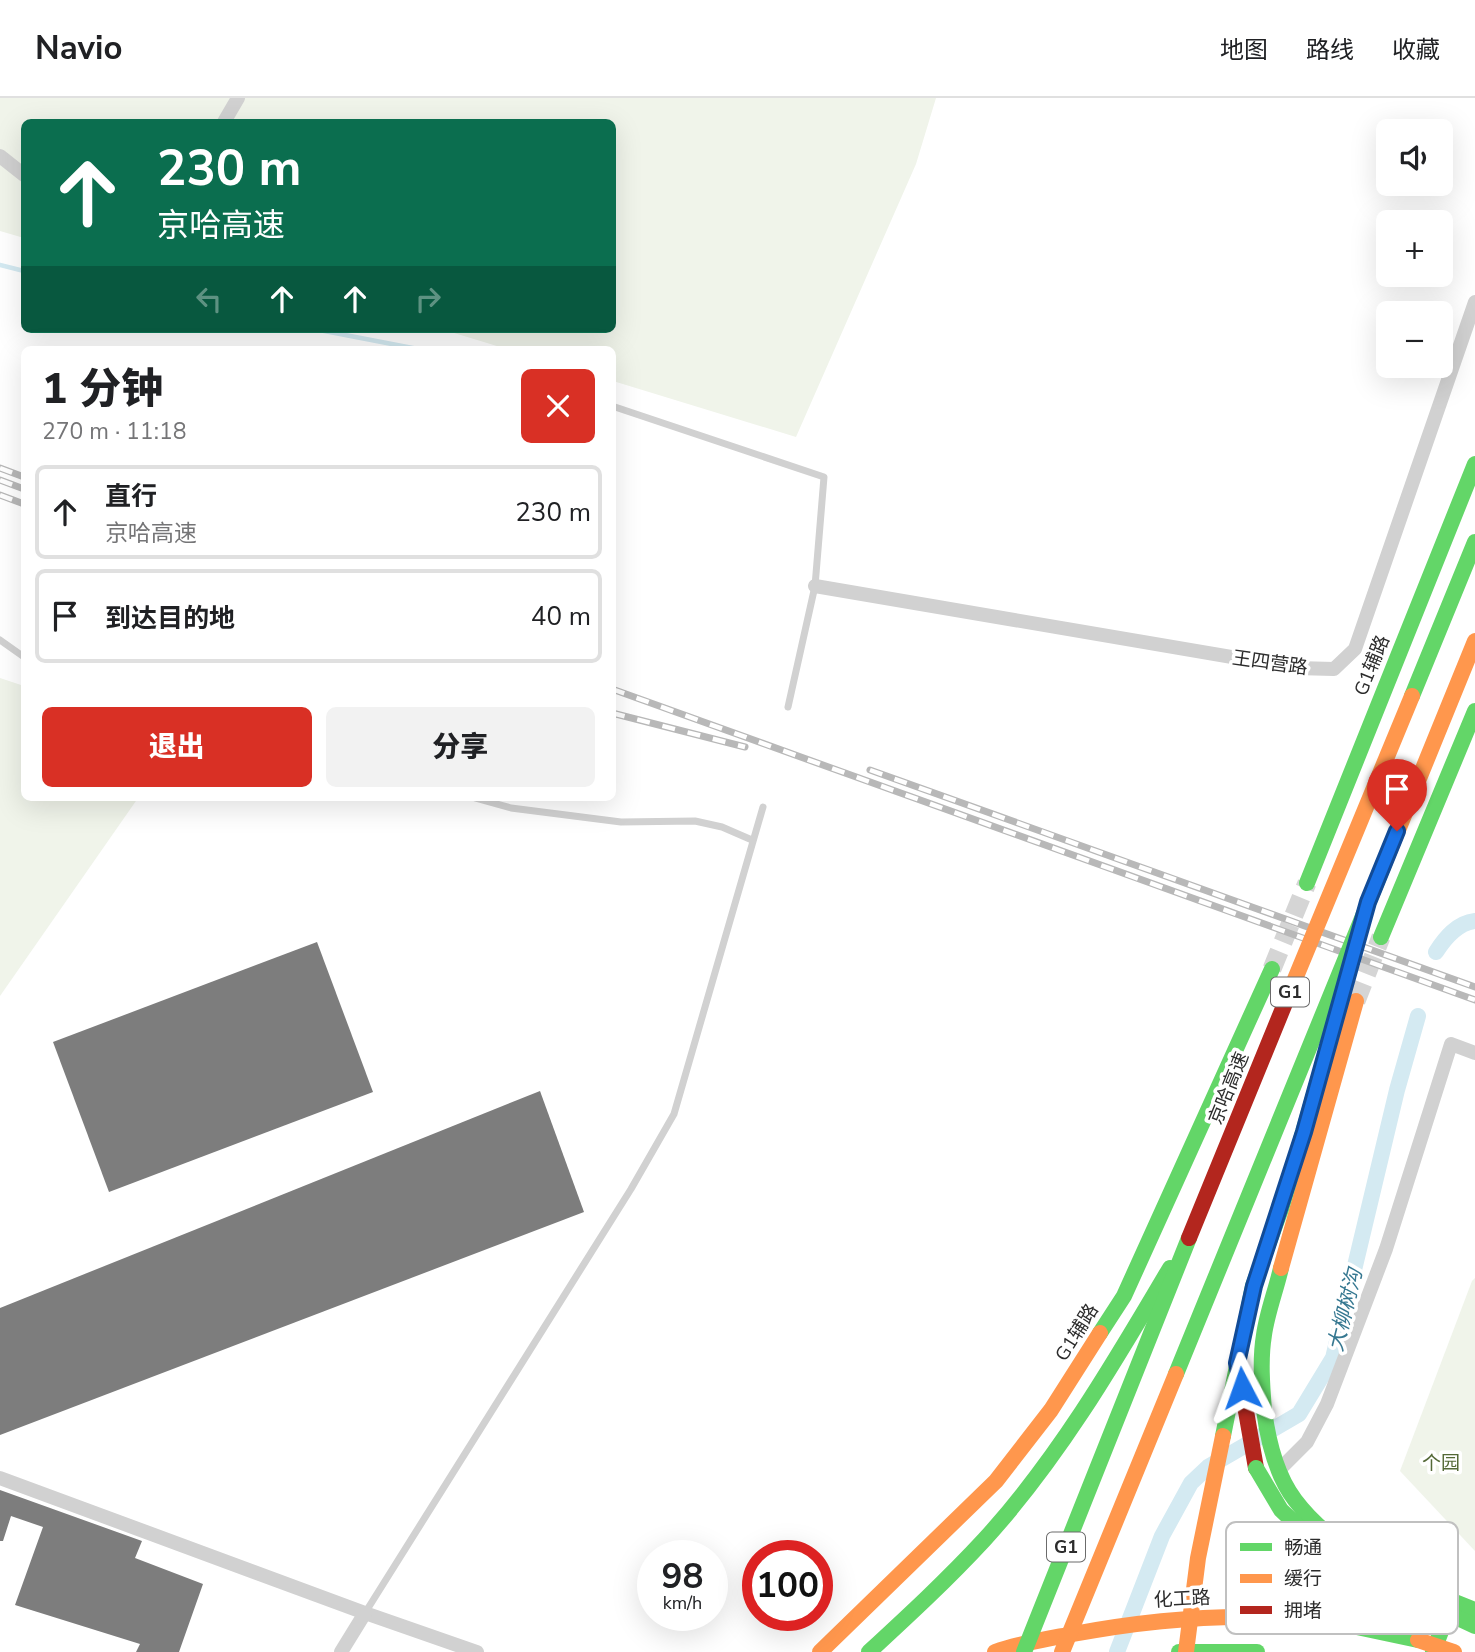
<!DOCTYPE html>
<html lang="zh">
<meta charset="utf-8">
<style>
body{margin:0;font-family:"Nunito Sans","Noto Sans SC",sans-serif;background:#f2f2f2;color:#202124;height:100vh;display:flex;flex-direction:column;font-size:26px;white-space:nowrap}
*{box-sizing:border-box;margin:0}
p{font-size:23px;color:#757577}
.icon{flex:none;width:38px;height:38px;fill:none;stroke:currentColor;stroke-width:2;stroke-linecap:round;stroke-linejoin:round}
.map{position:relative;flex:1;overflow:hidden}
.panel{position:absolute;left:21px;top:248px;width:595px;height:455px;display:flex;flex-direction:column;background:#fff;border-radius:10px;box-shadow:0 7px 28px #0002}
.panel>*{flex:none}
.guide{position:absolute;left:21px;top:21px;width:595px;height:214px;border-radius:10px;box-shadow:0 7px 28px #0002;background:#0b6e4f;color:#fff;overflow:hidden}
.tools{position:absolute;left:1376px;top:21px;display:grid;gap:14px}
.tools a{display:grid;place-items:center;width:77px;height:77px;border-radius:10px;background:#fff;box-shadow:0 7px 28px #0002;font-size:35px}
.speed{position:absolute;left:637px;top:1442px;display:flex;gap:14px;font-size:35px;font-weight:700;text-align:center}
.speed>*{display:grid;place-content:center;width:91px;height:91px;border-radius:50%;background:#fff;box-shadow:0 7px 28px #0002;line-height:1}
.speed small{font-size:18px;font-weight:400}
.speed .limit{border:10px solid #d22;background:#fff;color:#111}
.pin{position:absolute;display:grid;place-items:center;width:60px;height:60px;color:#fff;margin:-72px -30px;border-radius:50% 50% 50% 0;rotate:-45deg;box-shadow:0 0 7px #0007}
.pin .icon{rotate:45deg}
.me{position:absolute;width:77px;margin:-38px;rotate:356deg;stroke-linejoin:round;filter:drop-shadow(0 0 5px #0008)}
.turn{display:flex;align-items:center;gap:24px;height:147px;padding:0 21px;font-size:32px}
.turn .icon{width:91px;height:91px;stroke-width:2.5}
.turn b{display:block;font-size:49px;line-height:60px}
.lanes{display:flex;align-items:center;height:66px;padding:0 21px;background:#0003;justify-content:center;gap:35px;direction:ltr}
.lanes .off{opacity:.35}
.round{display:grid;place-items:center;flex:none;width:74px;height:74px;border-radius:10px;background:#f2f2f2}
.summary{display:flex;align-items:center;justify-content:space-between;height:119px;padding:0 21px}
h1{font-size:42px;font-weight:800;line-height:52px}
.cta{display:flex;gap:14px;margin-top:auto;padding:14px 21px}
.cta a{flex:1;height:80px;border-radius:10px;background:#d93025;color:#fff;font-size:28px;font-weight:800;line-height:80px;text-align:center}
.cta a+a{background:#f2f2f2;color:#202124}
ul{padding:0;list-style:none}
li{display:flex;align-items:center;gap:21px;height:94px;margin:0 14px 10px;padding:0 7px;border:4px solid #e0e0e0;border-radius:10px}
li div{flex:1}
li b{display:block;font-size:26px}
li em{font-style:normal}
header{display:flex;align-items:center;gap:42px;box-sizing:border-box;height:98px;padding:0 35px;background:#fff;border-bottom:2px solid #e0e0e0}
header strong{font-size:33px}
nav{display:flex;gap:38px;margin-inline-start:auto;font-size:24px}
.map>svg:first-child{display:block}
.green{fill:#f0f4ea}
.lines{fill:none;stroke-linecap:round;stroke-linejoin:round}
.stream{stroke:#d4eaf2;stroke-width:4.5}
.canal{stroke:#d4eaf2;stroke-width:16}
.building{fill:#7d7d7d}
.secondary-tunnel{stroke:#d5d5d5;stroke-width:19;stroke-dasharray:19 10;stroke-linecap:butt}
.lane{stroke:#d1d1d1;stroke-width:7}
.street{stroke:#d1d1d1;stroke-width:14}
.fast{stroke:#63d668;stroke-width:16}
.slow{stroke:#ff974d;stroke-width:16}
.jam{stroke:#b3261e;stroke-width:16}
.rail-casing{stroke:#b8b8b8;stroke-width:7}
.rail{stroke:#fff;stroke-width:4.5;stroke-dasharray:13;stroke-linecap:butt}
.fast-bridge{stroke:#63d668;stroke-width:16}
.slow-bridge{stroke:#ff974d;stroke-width:16}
.jam-bridge{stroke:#b3261e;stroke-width:16}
.route-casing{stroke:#114b97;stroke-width:18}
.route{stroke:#1a73e8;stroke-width:12}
.labels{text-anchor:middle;stroke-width:7;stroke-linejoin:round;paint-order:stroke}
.shield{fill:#fff;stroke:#6b6b6b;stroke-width:2}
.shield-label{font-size:18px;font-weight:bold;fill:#2c2c2c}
.street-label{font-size:19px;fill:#2c2c2c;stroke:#fff}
.park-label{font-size:19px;fill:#546937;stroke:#fff}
.water-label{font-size:21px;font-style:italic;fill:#367891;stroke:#fff}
.key{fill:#fff;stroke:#c0c0c0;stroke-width:2}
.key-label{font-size:19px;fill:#2c2c2c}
</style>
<header>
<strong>Navio</strong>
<nav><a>地图</a><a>路线</a><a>收藏</a></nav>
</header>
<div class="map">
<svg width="1475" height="1554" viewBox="0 0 1475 1554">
<rect width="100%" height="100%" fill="#fff"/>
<g class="green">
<polygon points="0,0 936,0 916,66 796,339 613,283 612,252 510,252 441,231 612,231 612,24 24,24 24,140 0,133"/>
<polygon points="0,580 24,588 24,700 138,700 0,898"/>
<polygon points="1475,1180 1475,1453 1400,1373 1472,1183"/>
</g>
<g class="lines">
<g class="stream">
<polyline points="0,167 24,173"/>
<polyline points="314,231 423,252"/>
</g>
<g class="canal">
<path d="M 1436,854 C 1445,840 1457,825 1475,823"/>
<polyline points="1117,1554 1162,1438 1191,1385 1208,1369 1299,1316 1333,1260 1397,992 1418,918"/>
</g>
</g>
<g class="building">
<polygon points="317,844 373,994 109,1094 53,944"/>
<polygon points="540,993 584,1114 0,1337 0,1210"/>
<polygon points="0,1392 142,1443 135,1460 203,1486 179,1554 136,1554 140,1546 15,1507 43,1429 11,1418 3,1443 0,1443"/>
</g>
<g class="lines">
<g class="secondary-tunnel">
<polyline points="1272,871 1307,785"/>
<polyline points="1356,903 1381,839"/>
</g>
<g class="lane">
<polyline points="612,308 824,379 815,488 788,609"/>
<polyline points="0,542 24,559"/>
<polyline points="475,700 511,710 621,724 695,723 722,729 752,742"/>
<polyline points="365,1515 631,1091 674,1016 763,709"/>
</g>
<g class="street">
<polyline points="224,24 238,0"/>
<polyline points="0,58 24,77"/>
<polyline points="815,488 1296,570 1334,571 1355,551 1475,204"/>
<polyline points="1279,1372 1307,1344 1327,1306 1386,1151 1451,946 1475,955"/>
<polyline points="0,1380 365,1515 477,1554"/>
<polyline points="341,1554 365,1515"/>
</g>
<g class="fast">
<polyline points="1307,785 1475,366"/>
<polyline points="1381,839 1475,613"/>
<path d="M 1281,1170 C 1276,1192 1267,1215 1264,1237 C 1260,1261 1262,1287 1264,1312 C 1268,1343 1276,1377 1295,1402 C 1337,1458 1412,1487 1475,1512"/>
<polyline points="1100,1235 1124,1198 1272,871"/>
<polyline points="1297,1521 1352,1528 1418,1542"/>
<path d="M 869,1554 C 908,1518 947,1482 984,1442 C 1058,1361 1114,1265 1170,1170"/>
<polyline points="1179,1554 1257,1554"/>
<polyline points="1433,1554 1452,1505"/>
</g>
<g class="slow">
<polyline points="1281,1170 1356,903"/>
<polyline points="820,1554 996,1383 1051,1312 1100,1235"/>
<path d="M 995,1554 C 1021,1545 1047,1541 1073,1536 C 1148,1522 1222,1515 1297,1521"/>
</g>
<polyline class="jam" points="1238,1268 1256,1370"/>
<defs>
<g id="rail">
<polyline points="0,370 24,379"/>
<polyline points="0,382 24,391"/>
<polyline points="0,397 24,406"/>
<polyline points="612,591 1475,902"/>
<polyline points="612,615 745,649"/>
<polyline points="870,672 1475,889"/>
</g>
</defs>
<use href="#rail" class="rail-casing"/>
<use href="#rail" class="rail"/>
<g class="fast-bridge">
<polyline points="1412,598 1475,444"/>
<polyline points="1176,1276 1383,769"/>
<polyline points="1223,1338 1253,1188 1281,1111 1340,906"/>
<polyline points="1256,1370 1281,1412 1334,1462 1475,1528"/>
<polyline points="1024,1554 1189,1140"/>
</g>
<g class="slow-bridge">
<polyline points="1383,769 1475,543"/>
<polyline points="1288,898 1412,598"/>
<polyline points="1418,1542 1454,1554"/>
<polyline points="1062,1554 1176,1276"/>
<polyline points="1186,1554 1198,1460 1223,1338"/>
</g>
<polyline class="jam-bridge" points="1189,1140 1288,898"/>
</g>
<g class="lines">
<defs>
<polyline id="route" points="1242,1290 1237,1265 1254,1188 1304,1034 1368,804 1397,733"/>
</defs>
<use href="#route" class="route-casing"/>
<use href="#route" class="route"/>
</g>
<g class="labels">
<g class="shield">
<rect x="1271" y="879.5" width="38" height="29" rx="5"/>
<rect x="1047" y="1434.5" width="38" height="29" rx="5"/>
</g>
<g class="shield-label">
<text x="1290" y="900">G1</text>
<text x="1066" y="1455">G1</text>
</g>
<g class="street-label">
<text transform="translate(1270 564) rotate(8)" y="7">王四营路</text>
<text transform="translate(1371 567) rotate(-68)" y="7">G1辅路</text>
<text transform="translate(1228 990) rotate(-68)" y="7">京哈高速</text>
<text transform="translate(1076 1234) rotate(-58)" y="7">G1辅路</text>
<text transform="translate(1182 1500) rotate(-3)" y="7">化工路</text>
</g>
<g class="park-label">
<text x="1441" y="1371">个园</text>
</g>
<g class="water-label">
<text transform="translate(1345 1212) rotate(-76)" y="7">大柳树沟</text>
</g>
</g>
<rect x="1226" y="1424" width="232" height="112" rx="10" class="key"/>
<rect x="1240" y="1445" width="32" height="8" fill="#63d668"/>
<rect x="1240" y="1476" width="32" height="9" fill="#ff974d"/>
<rect x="1240" y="1508" width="32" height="8" fill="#b3261e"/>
<g class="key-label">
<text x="1284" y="1456">畅通</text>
<text x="1284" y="1487">缓行</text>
<text x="1284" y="1519">拥堵</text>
</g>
</svg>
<div class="tools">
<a><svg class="icon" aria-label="sound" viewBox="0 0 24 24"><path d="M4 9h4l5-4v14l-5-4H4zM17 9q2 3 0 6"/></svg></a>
<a>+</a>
<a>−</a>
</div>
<div class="speed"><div>98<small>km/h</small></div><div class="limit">100</div></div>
<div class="pin" style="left:1397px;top:733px;background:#d93025"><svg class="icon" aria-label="arrive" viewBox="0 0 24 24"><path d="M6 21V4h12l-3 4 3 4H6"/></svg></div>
<svg class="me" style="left:1242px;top:1290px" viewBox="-20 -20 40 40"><path d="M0-17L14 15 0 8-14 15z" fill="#1a73e8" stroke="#fff" stroke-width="4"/></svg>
<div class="guide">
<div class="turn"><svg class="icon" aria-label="ahead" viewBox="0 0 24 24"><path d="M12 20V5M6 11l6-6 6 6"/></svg><div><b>230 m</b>京哈高速</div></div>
<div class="lanes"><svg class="icon off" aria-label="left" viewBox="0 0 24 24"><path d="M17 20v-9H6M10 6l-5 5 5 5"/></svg><svg class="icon" aria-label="ahead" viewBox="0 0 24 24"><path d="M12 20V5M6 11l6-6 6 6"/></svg><svg class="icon" aria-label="ahead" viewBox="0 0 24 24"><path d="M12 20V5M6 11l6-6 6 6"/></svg><svg class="icon off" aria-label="right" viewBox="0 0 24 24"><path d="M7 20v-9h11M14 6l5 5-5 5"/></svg></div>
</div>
<section class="panel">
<div class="summary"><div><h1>1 分钟</h1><p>270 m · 11:18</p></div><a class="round" style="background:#d93025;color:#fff"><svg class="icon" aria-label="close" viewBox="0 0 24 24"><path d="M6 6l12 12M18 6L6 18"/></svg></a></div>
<ul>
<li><svg class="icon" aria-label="ahead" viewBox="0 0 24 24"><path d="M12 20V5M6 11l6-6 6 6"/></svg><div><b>直行</b><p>京哈高速</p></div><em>230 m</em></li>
<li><svg class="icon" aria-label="arrive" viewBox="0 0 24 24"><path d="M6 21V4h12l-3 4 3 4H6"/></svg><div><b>到达目的地</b></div><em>40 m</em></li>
</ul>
<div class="cta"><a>退出</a><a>分享</a></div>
</section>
</div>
